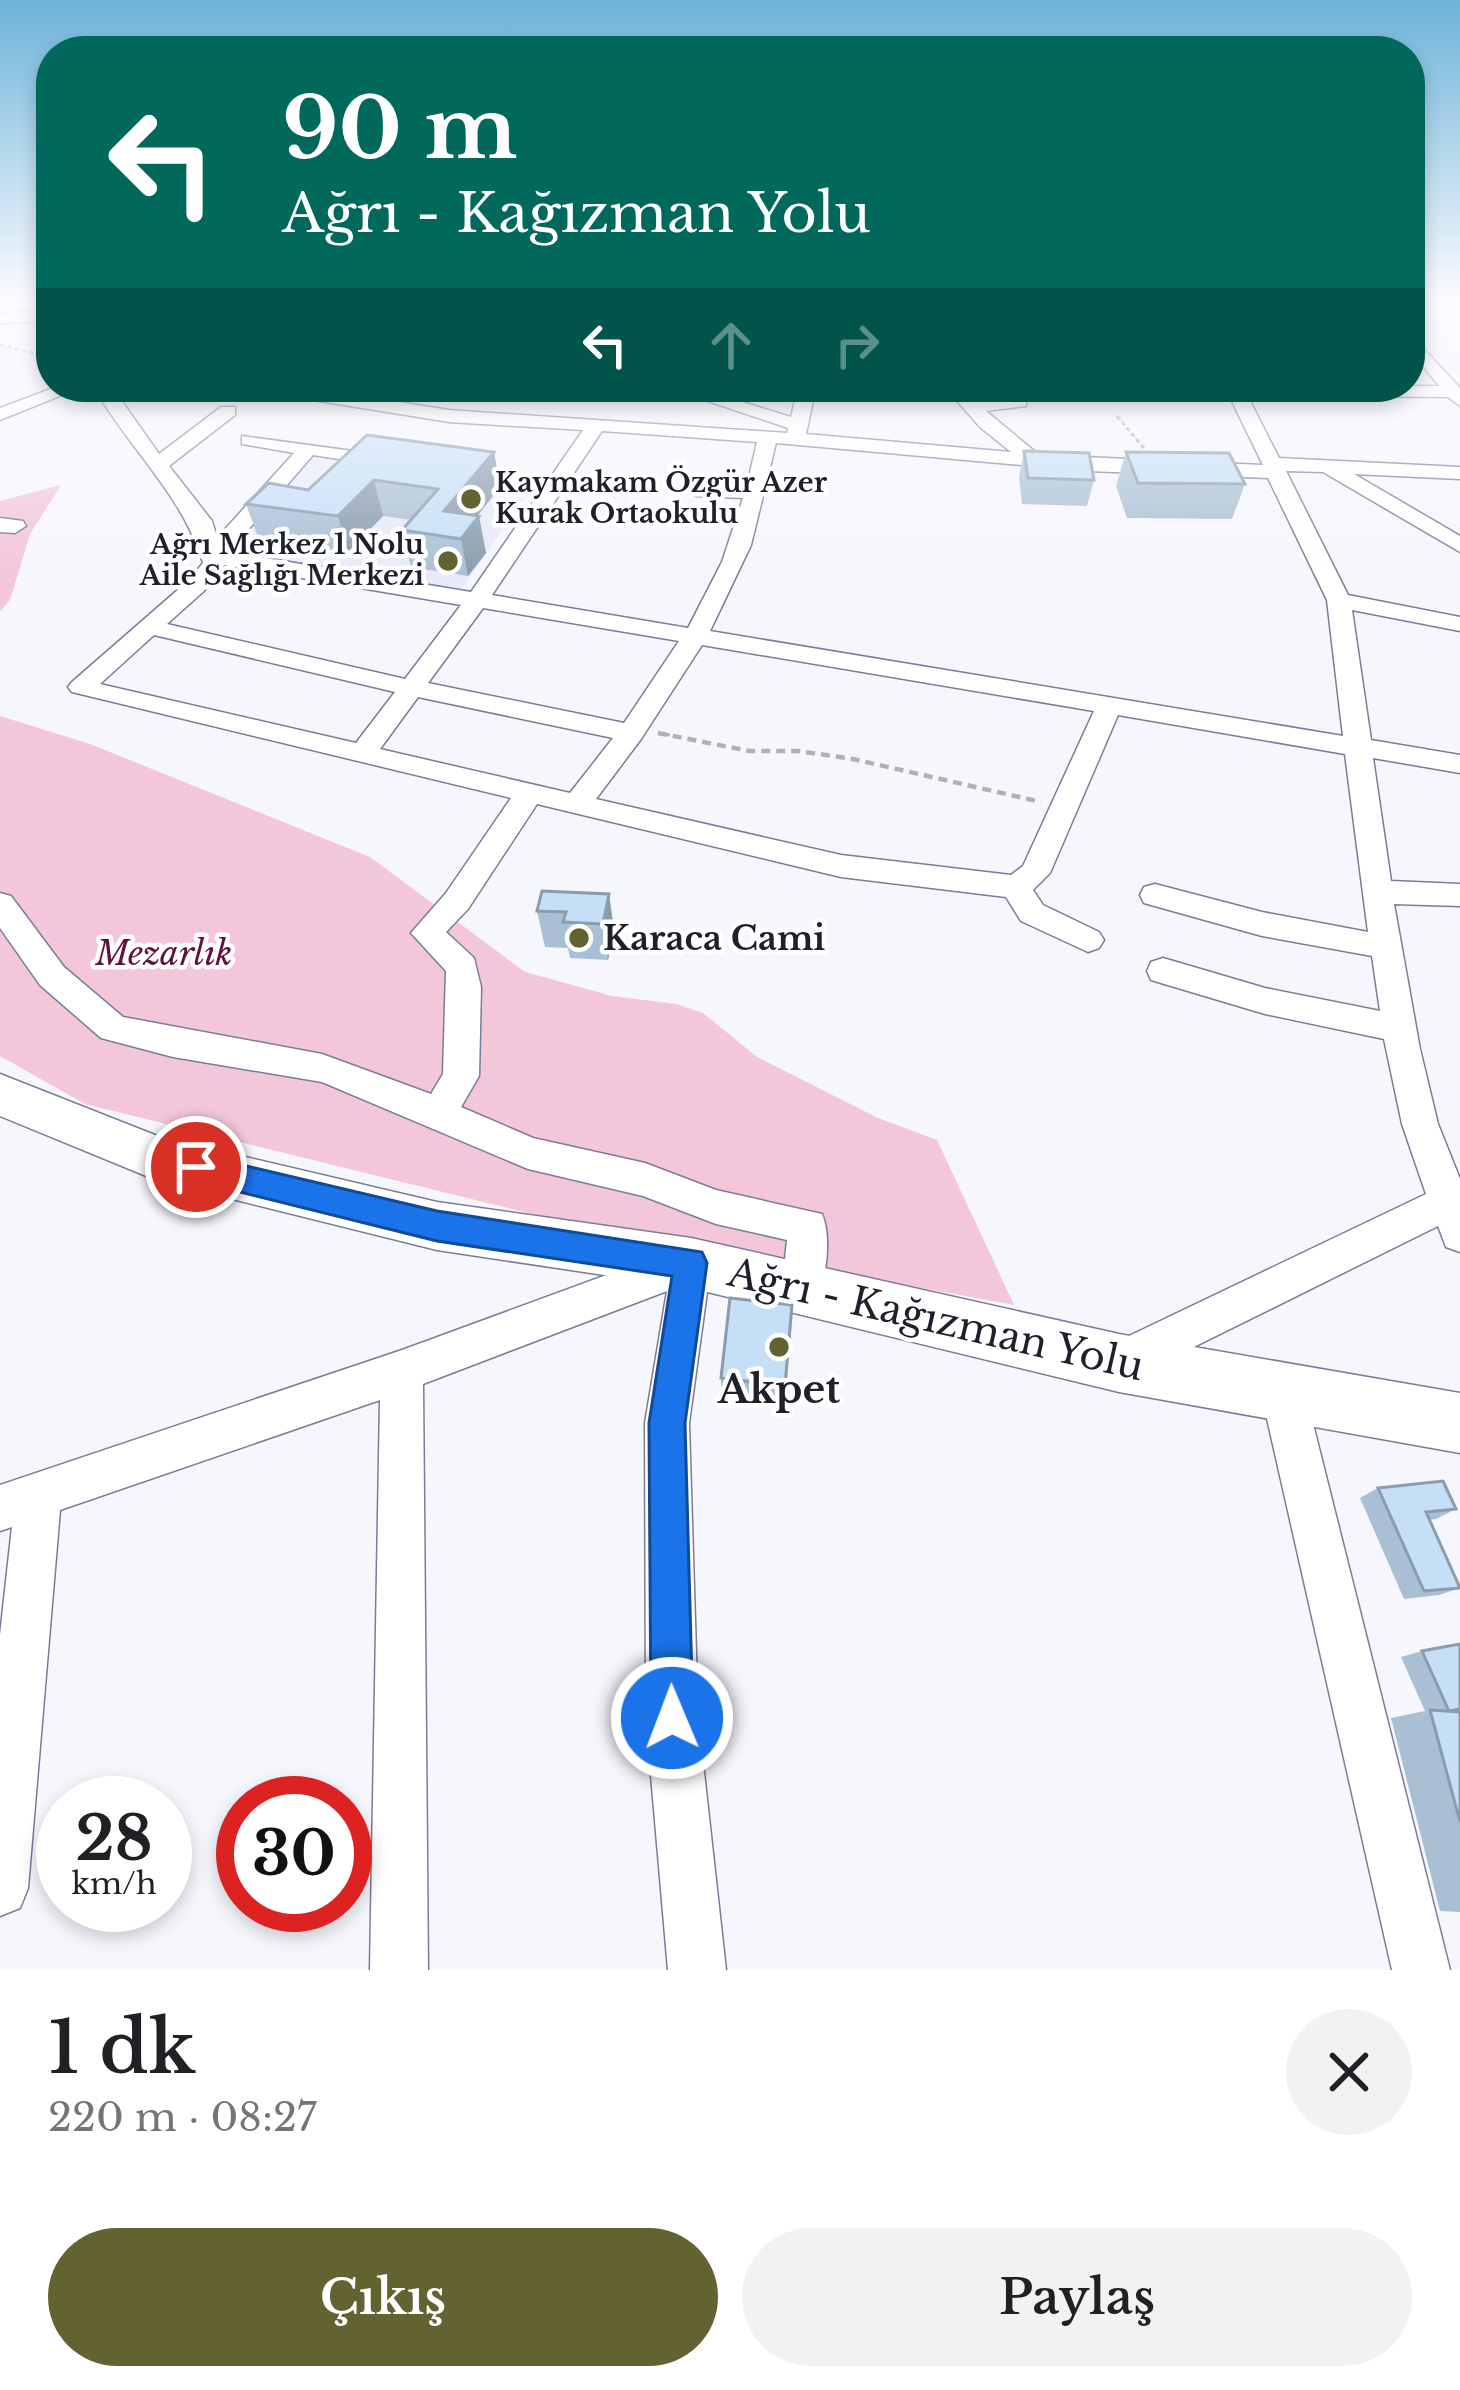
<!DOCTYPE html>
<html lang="tr">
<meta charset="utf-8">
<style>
body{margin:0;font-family:"Libre Baskerville",serif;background:#f2f2f2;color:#202124;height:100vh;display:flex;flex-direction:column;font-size:45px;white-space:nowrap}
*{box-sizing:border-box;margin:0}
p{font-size:39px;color:#757577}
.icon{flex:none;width:66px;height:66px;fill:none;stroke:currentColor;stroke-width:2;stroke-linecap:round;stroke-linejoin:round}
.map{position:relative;height:1970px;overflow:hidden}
.sheet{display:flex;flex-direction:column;background:#fff;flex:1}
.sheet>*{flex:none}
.banner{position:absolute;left:36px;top:36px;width:1389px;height:366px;border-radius:48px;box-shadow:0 6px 18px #0003;background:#00695c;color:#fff;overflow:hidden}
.speed{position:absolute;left:36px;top:1776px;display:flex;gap:24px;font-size:60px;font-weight:700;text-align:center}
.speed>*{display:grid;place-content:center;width:156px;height:156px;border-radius:50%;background:#fff;box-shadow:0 6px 18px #0003;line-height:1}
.speed small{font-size:30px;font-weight:400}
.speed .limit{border:18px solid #d22;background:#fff;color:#111}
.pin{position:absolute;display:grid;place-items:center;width:102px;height:102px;color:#fff;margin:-51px;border:6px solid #fff;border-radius:50%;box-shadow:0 3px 12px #0007}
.me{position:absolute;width:132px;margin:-66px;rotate:359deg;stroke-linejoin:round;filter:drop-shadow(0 0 9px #0008)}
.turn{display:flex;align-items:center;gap:42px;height:252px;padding:0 48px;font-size:54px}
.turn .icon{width:156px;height:156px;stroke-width:2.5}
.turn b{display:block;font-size:84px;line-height:102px}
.lanes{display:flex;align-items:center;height:114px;padding:0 48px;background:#0003;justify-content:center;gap:60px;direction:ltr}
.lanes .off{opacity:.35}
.round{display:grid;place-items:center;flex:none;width:126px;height:126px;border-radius:63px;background:#f2f2f2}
.headline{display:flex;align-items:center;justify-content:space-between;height:204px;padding:0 48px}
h1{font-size:72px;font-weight:600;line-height:90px}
.action{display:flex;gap:24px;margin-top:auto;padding:24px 48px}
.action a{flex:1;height:138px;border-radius:72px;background:#626331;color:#fff;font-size:48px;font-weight:600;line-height:138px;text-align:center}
.action a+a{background:#f2f2f2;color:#202124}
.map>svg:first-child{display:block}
.built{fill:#e8eafa}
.green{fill:#f3c6da}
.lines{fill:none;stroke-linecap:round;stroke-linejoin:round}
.minor-casing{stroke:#7a7c99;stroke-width:3}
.major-casing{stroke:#7a7c99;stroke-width:3}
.path-far1{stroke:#b0b0b9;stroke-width:3;stroke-dasharray:4.5 3;stroke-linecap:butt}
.path{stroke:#b0b0b9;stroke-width:4.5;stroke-dasharray:9 6;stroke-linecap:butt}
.minor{fill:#fff;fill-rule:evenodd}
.major{fill:#fff;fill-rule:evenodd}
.wall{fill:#a9c0d4}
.shaded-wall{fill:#8a9cad}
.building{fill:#c5dff7;stroke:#8a9cad;stroke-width:3}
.route{fill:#1a73e8;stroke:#114b97;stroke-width:3}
.poi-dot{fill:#626331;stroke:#fff;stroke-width:4.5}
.labels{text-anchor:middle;stroke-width:9;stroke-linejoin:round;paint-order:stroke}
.far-poi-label{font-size:27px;font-weight:bold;fill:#1f202c;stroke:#fff;text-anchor:start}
.poi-label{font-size:33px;font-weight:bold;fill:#1f202c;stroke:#fff;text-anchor:start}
.park-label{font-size:33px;font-style:italic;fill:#621241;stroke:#fff}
.near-street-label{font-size:39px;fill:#1f202c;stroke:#fff}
.near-poi-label{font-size:39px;font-weight:bold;fill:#1f202c;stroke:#fff}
</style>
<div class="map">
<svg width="1460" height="1970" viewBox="0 0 1460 1970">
<rect width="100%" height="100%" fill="#f6f6fd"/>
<polygon class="built" points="311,454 532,487 462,589 241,551 232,537"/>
<g class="green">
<polygon points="61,485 30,534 10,600 0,611 0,501"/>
<polygon points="0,716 90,744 370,857 525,972 612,996 676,1004 703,1013 757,1057 878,1118 937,1140 1014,1305 561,1221 85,1104 0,1056"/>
</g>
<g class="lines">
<defs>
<g id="minor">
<polygon points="51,311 51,321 0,323 0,313"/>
<path d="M 1410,334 L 1460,388 L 1460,406 L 1448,397 L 1247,395 L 1279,458 L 1460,467 L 1460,479 L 1354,474 L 1460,536 L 1460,552 L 1323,472 L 1286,471 L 1348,595 L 1460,617 L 1460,631 L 1352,610 L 1371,740 L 1460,755 L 1460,773 L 1373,758 L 1391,881 L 1460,884 L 1460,906 L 1394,904 L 1420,1049 L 1438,1124 L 1460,1179 L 1460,1252 L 1446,1247 L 1438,1226 L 1121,1383 L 1106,1377 L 1100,1362 L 1106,1347 L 1426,1194 L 1402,1124 L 1384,1039 L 1265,1014 L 1151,980 L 1147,971 L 1151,962 L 1163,958 L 1265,988 L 1380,1011 L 1372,956 L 1262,936 L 1144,903 L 1140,895 L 1144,887 L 1155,884 L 1262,912 L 1368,932 L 1345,754 L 1118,715 L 1050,873 L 1033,890 L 1043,905 L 1099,932 L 1104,940 L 1099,948 L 1088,952 L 1021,921 L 1006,897 L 841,877 L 537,804 L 468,909 L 446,932 L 474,958 L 481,987 L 479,1076 L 461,1107 L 533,1138 L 645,1163 L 716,1190 L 822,1214 C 832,1238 826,1279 816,1303 L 802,1308 L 788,1303 L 782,1289 L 787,1240 L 716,1224 L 643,1196 L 528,1169 L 322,1082 L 173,1057 L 101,1038 L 40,985 L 0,928 L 0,893 L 11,896 L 64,967 L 123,1017 L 322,1054 L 431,1094 L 443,1074 L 446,971 L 411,933 L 446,893 L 511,798 L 72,692 L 68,687 L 72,682 L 188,581 L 203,563 C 183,495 128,448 94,387 L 112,387 L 159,454 L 221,407 L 235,407 L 235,415 L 169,466 L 212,521 L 217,538 L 294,453 L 242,444 L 242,436 L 397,457 L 397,465 L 390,467 L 313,455 L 229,552 L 471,592 L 542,489 L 453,476 L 443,470 L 446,466 L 550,478 L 583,430 L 449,422 L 282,395 L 230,392 L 221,387 L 304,387 L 449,410 L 787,433 L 788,428 L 666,387 L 694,387 L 791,417 L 798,387 L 816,387 L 806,434 L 1011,452 L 980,427 L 945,387 L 964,387 L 977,401 L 1026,398 L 1026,406 L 986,411 L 1039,455 L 1263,465 L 1225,387 L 1439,386 L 1410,350 ZM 602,431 L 757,442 L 747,485 L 696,484 L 686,490 L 696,496 L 743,498 L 722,562 L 688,628 L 492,595 ZM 776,443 L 1088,471 L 1268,478 L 1327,600 L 1343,736 L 710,631 L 751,545 ZM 224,565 L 461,605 L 405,679 L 167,624 L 204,591 ZM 483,608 L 679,641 L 624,723 L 428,683 ZM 154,635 L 395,692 L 356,743 L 100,684 ZM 702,645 L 1094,711 L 1023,866 L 1011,875 L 841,855 L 596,799 L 641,739 ZM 418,697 L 613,738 L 570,793 L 380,749 Z"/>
<polygon points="56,387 82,387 0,420 0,408"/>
<polygon points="0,518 23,521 26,526 15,533 0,532"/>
<polygon points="691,1244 705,1250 711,1263 689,1423 698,1718 726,1970 668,1970 646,1718 645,1423 667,1291 423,1384 428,1970 370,1970 380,1400 60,1510 28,1888 20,1908 0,1916 0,1635 12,1527 0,1531 0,1485 402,1350"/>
<polygon points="1283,1370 1298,1377 1305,1392 1450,1970 1392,1970 1261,1392 1268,1377"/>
</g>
<polygon id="major" points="0,1074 160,1137 437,1202 691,1238 1119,1334 1460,1393 1460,1453 1119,1392 691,1288 437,1250 156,1180 0,1116"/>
</defs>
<use href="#minor" class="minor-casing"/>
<use href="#major" class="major-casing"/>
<g class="path-far1">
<polyline points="0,345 51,357"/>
<polyline points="1117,416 1144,448"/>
<polyline points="658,733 670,735"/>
</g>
<polyline class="path" points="658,733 749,751 798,751 853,759 1041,802"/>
<use href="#minor" class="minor"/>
<use href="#major" class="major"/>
</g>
<g class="wall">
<polygon points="1024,451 1094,480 1087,506 1022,504 1019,477"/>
<polygon points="494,452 500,487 477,516 479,516 486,553 468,576 411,567 402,530 411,520 383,516 348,552 259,540 246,504"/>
<polygon points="1126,452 1245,484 1232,519 1127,518 1116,486"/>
<polygon points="609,894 614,930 608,960 570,958 568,948 545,947 537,911"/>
<polygon points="721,1378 785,1386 783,1405 721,1397"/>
<polygon points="1378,1488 1456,1509 1436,1519 1429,1520 1460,1588 1439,1595 1404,1599 1360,1498"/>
<polygon points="1422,1651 1453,1711 1460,1712 1460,1912 1440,1911 1391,1718 1425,1711 1401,1657"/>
</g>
<g class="shaded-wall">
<polygon points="494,452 500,487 459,539 444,511"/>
<polygon points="374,480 383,516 348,552 338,516"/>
<polygon points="479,516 486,553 468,576 461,539"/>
<polygon points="609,894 614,930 608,960 603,924"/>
</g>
<g class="building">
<polygon points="367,435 494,452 444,511 479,516 461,539 402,530 438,489 374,480 338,516 246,504 269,483 308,490"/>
<polygon points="1024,451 1089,453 1094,480 1028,478"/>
<polygon points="1126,452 1229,453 1245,484 1138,483"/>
<polygon points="542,891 609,894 603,924 563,922 566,912 537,911"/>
<polygon points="730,1298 792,1305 785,1386 721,1378"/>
<polygon points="1443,1481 1456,1509 1426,1512 1460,1588 1424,1591 1378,1488"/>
<polygon points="1460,1644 1460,1709 1449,1711 1422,1651"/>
<polygon points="1430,1710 1460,1712 1460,1822"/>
</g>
<linearGradient id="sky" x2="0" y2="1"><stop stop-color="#6db4da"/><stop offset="0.52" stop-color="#fbfbfe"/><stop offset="1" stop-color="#fbfbfe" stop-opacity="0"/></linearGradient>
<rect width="1460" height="577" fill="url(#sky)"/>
<polygon class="route" points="196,1154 437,1211 702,1252 707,1263 685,1423 693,1718 687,1733 672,1739 657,1733 651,1718 649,1423 672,1276 437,1241 196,1181 185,1177 180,1167 185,1158"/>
<g class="poi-dot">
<circle cx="471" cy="499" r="12"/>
<circle cx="448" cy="561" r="12"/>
<circle cx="579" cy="938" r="12"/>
<circle cx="779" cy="1347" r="12"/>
</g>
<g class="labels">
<g class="far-poi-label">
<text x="495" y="492">Kaymakam Özgür Azer<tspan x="495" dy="31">Kurak Ortaokulu</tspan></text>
<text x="424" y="554" text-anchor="end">Ağrı Merkez 1 Nolu<tspan x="424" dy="31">Aile Sağlığı Merkezi</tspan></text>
</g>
<g class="poi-label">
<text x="603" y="950">Karaca Cami</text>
</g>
<g class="park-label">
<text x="164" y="965">Mezarlık</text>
</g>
<g class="near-street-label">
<text transform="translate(936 1319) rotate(13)" y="14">Ağrı - Kağızman Yolu</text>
</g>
<g class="near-poi-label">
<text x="779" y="1403">Akpet</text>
</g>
</g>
</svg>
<div class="speed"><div>28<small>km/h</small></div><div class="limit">30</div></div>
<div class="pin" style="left:196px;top:1167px;background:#d93025"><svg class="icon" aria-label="arrive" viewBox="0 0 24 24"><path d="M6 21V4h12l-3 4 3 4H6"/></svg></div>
<svg class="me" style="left:672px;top:1718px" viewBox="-20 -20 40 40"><circle r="17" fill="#1a73e8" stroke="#fff" stroke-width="3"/><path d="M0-11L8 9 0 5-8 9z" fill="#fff"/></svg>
<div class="banner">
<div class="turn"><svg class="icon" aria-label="left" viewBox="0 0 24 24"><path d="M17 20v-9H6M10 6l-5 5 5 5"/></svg><div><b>90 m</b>Ağrı - Kağızman Yolu</div></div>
<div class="lanes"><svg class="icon" aria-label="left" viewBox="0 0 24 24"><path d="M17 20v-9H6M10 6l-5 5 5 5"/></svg><svg class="icon off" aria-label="ahead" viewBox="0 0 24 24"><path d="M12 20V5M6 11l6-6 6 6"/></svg><svg class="icon off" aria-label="right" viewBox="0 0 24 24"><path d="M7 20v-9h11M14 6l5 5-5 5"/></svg></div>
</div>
</div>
<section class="sheet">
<div class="headline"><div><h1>1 dk</h1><p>220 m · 08:27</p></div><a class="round"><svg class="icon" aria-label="close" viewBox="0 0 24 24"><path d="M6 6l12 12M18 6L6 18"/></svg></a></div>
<div class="action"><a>Çıkış</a><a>Paylaş</a></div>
</section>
